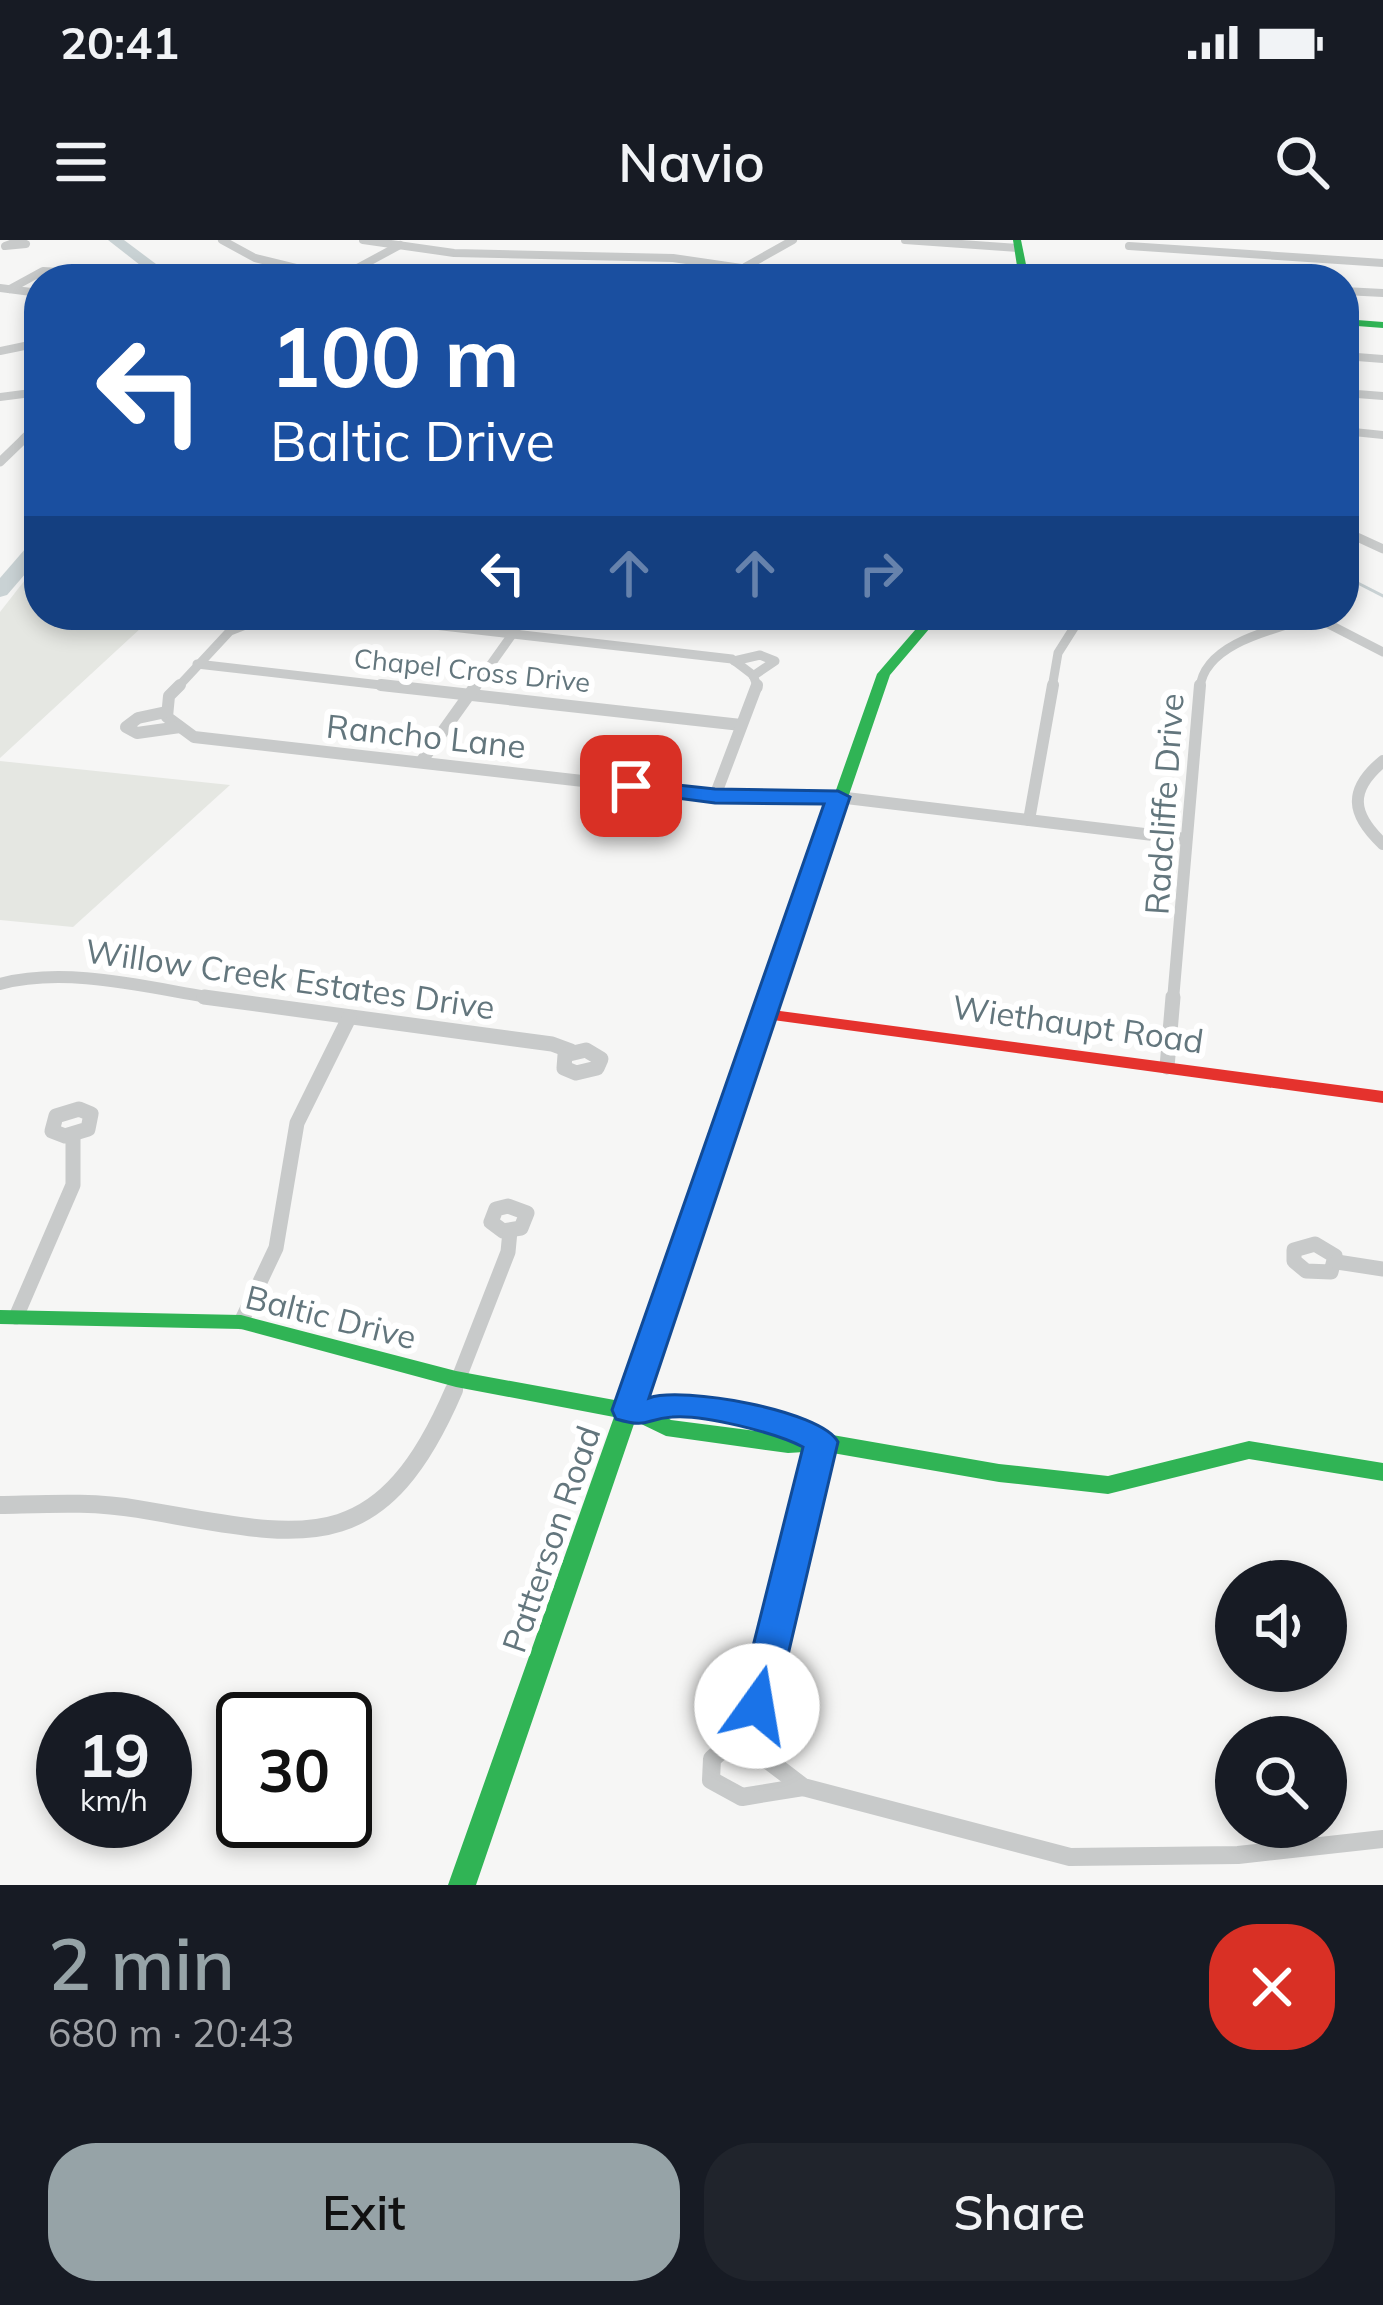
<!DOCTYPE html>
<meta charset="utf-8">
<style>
body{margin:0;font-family:Mulish,sans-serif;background:#20242c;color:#f1f3f6;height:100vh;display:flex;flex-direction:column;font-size:45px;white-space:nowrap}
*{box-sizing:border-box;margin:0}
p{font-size:39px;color:#9ea1a6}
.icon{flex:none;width:66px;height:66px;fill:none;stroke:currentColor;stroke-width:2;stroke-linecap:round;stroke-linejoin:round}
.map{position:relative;height:1645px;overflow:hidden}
.sheet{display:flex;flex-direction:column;background:#171b24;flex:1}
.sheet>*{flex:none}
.top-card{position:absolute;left:24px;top:24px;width:1335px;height:366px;border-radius:48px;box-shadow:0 6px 18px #0003;background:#1a4fa0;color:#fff;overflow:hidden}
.controls{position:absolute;left:1215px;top:1320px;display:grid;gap:24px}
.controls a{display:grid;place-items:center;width:132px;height:132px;border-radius:50%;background:#171b24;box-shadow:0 6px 18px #0003;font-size:60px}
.speed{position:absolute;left:36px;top:1452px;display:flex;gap:24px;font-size:60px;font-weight:700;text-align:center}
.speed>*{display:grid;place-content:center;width:156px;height:156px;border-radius:50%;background:#171b24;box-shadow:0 6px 18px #0003;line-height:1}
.speed small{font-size:30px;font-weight:400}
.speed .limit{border:6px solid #111;border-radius:18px;background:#fff;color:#111}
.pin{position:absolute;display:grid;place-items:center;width:102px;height:102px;color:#fff;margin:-51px;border-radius:24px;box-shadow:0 6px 18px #0006}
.me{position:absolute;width:132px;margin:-66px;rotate:13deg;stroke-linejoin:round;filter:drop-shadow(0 0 9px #0008)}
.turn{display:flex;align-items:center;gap:42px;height:252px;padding:0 48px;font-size:54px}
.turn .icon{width:156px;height:156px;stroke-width:2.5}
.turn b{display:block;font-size:84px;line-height:102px}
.lanes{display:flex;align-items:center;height:114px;padding:0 48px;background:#0003;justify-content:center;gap:60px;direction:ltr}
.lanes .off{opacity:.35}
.round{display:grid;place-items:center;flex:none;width:126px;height:126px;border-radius:48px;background:#20242c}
.head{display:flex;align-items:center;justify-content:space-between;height:204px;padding:0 48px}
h1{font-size:72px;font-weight:600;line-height:90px;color:#96a3a7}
.button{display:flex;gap:24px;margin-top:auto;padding:24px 48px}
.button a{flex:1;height:138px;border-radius:48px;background:#96a3a7;color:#111;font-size:48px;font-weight:600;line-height:138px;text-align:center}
.button a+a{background:#20242c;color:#f1f3f6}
.status{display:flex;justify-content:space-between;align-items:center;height:84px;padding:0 60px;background:#171b24;direction:ltr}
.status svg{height:33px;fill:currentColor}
header{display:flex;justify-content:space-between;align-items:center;height:156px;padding:0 48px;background:#171b24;font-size:54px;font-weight:600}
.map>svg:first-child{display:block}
.green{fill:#e5e7e2}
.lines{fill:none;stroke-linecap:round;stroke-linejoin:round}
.stream{stroke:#c9d2d4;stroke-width:3}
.river{fill:#c9d2d4;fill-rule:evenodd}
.street-far4{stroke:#c8caca;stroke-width:8}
.street-far3{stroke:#c8caca;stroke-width:9}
.street-far2{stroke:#c8caca;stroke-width:12}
.street-far1{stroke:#c8caca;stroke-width:15}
.street{stroke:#c8caca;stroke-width:18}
.fast{fill:#30b455;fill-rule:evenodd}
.jam{fill:#e5322d;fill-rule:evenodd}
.route{fill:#1a73e8;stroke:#114b97;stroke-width:3}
.labels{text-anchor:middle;stroke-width:12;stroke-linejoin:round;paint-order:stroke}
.far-street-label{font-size:27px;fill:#63767d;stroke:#fff}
.street-label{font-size:33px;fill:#63767d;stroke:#fff}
</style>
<div class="status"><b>20:41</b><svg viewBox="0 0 49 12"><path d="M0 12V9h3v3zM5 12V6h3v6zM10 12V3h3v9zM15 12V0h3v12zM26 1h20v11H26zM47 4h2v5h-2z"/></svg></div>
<header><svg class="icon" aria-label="menu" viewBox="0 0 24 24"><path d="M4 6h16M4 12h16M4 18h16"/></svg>Navio<svg class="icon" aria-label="search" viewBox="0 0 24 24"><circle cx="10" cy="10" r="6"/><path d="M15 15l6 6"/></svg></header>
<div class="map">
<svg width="1383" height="1645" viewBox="0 0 1383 1645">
<rect width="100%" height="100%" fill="#f6f6f5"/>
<g class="green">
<polygon points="39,322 39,375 155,375 0,518 0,372"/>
<polygon points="0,521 230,545 73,687 0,680"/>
</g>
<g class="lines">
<polyline class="stream" points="1344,336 1383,356"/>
<g class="river">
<polygon points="108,0 124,0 176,39 158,39"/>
<polygon points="39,299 39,318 7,355 0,357 0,338 32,301"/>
</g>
<g class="street-far4">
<polyline points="14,0 26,4 5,6 16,2"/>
<polyline points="222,0 255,18 341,39"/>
<polyline points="363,0 454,13 673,18 816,39"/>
<polyline points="905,0 1018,8"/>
<polyline points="1129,6 1383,23"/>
<polyline points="745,27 793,0"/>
<path d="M 1022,31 C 1079,32 1134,26 1189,39"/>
<polyline points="337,39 400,5"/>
<polyline points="0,48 39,53"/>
<polyline points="10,49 43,31 60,32 50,39"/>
<polyline points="1344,51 1383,53"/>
<polyline points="0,111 39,103"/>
<polyline points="1344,116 1383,119"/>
<polyline points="1344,153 1383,156"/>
<polyline points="0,157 39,152"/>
<polyline points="1344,191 1383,195"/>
<polyline points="23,199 39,184"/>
</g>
<g class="street-far3">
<polyline points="0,222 27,196"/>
<polyline points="1344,291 1383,309"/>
<polyline points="347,375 732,419 753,435 758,448"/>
<polyline points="1311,375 1383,412"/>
<polyline points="734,421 760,415 775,421 753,436"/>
<polyline points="197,424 407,448"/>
<polyline points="177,448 230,391 271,375"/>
<polyline points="474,448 526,375"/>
<polyline points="1052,448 1058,413 1082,375"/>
<path d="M 1200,448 C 1204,402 1279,388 1314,377"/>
</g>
<g class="street-far2">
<polyline points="180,445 169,456 167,477 194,497 715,556 838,557 1186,599"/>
<polyline points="381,445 741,485"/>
<polyline points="166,472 138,478 126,487 137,493 180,487"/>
<path d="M 1383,521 C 1348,550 1351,574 1383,604"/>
<polyline points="421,522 476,445"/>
<polyline points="715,556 757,445"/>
<polyline points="1029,580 1053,445"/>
<path d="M 0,744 C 70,725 156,750 226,760"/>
<polyline points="1173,760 1200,445"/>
</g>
<g class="street-far1">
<polyline points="204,757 552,804 571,811"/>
<polygon points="586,810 601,819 597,828 576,833 564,828 565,815"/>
<polyline points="1167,827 1173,757"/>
<polygon points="79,869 91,874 88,889 65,896 52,891 56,876"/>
<polygon points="508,966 527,973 521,988 503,991 491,982 496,969"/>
<polygon points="1315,1004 1335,1016 1331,1032 1306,1031 1294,1021 1294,1010"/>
<polyline points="1337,1022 1383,1029"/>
<polyline points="16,1077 73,945 73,895"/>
<polyline points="241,1082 276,1008 297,883 349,778"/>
<polyline points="453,1153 508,1012 510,991"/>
</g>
<g class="street">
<path d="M 644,1174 C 704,1157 766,1175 821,1202 L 757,1466 L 769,1521 L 803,1547 L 1070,1617 L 1238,1615 L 1383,1599"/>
<path d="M 0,1265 C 47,1264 92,1261 138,1269 C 299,1296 378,1327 454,1150"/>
<polyline points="761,1493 732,1501 712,1519 711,1540 742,1557 803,1547"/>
</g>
<g class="fast">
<polygon points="1013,0 1021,0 1029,39 1019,39"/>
<polygon points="1344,79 1383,82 1383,88 1344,85"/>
<polygon points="928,375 941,375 890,435 640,1165 652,1168 671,1180 788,1195 821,1193 999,1224 1108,1236 1249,1201 1383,1223 1383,1241 1249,1219 1108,1254 999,1242 821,1211 788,1213 666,1196 635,1181 476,1645 448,1645 614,1177 456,1147 241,1089 0,1084 0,1070 241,1075 456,1131 620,1161 877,434"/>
</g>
<polygon class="jam" points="765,769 1383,851 1383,863 759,778 756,774"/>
</g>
<path class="route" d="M 631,540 L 715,549 L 838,551 L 850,557 L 649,1158 C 681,1146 821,1170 838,1202 L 776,1466 L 771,1478 L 757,1483 L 744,1478 L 738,1466 L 803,1207 C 776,1193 703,1174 672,1177 C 644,1179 650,1189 616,1179 L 612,1170 L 824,564 L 715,563 L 623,551 L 623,542 Z"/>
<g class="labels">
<g class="far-street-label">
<text transform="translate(472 431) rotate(6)" y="9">Chapel Cross Drive</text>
</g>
<g class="street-label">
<text transform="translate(426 496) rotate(6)" y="12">Rancho Lane</text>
<text transform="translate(1164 564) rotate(-86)" y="12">Radcliffe Drive</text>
<text transform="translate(290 739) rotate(8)" y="12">Willow Creek Estates Drive</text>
<text transform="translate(1078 784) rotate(8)" y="12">Wiethaupt Road</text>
<text transform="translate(331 1077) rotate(14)" y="12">Baltic Drive</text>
<text transform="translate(551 1299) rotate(-71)" y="12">Patterson Road</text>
</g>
</g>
</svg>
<div class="controls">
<a><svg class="icon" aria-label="sound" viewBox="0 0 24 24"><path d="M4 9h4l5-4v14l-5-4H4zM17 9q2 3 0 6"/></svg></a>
<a><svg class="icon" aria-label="search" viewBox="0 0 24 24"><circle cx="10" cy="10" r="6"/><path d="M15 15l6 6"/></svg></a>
</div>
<div class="speed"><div>19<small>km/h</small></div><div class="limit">30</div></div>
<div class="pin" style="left:631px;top:546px;background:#d93025"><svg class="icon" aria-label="arrive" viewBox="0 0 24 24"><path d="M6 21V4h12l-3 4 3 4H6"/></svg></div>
<svg class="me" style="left:757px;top:1466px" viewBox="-20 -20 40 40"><circle r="19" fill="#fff"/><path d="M0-13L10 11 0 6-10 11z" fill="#1a73e8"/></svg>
<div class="top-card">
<div class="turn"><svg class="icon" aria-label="left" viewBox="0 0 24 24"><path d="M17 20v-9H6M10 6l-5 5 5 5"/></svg><div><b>100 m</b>Baltic Drive</div></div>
<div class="lanes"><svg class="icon" aria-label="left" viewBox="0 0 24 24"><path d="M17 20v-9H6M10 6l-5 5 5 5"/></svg><svg class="icon off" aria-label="ahead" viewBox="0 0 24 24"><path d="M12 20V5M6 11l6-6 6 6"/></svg><svg class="icon off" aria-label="ahead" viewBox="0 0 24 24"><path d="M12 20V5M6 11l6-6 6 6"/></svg><svg class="icon off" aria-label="right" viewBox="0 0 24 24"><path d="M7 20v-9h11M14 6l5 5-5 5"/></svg></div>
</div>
</div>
<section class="sheet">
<div class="head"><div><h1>2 min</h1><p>680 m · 20:43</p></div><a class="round" style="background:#d93025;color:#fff"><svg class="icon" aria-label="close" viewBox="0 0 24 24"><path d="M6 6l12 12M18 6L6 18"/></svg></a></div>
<div class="button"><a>Exit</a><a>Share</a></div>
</section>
